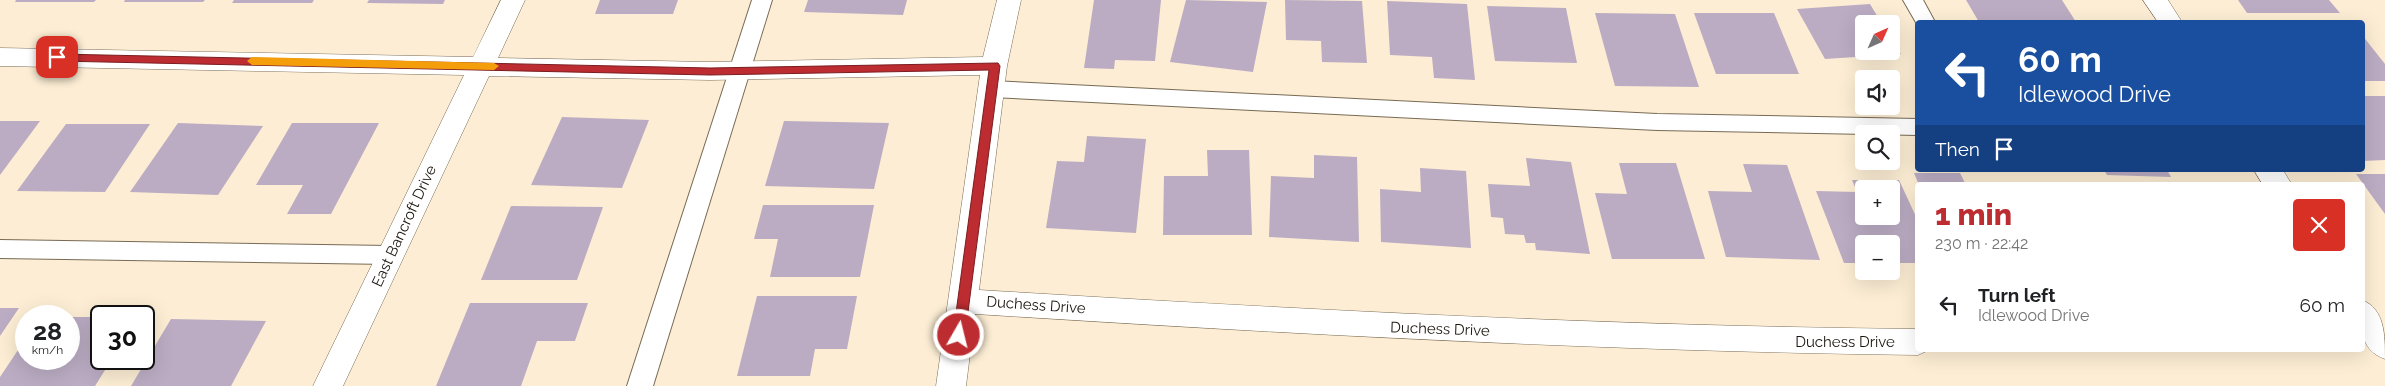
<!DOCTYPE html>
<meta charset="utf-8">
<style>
body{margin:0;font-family:Raleway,sans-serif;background:#f6f6f6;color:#202124;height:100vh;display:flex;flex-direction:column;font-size:19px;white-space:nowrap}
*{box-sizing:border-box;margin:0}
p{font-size:16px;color:#757577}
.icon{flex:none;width:28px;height:28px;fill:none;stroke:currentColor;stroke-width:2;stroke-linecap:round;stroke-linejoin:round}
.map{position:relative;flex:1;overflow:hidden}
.sheet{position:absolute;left:1915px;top:182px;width:450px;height:170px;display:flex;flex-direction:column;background:#fff;border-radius:5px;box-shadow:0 5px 20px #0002}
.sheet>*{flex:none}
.banner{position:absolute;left:1915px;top:20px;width:450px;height:152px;border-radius:5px;box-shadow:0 5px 20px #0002;background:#1a4fa0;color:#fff;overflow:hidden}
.needle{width:32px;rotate:45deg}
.buttons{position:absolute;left:1855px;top:15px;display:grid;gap:10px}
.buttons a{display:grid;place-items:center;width:45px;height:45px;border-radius:5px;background:#fff;box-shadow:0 5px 20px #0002;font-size:25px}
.speed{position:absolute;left:15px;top:305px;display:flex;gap:10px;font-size:25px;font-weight:700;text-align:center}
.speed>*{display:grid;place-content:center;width:65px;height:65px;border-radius:50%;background:#fff;box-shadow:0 5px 20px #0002;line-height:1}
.speed small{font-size:12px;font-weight:400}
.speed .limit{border:2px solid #111;border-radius:8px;background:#fff;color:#111}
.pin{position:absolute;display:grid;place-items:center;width:42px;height:42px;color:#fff;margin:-21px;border-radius:10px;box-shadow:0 2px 8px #0006}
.me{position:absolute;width:55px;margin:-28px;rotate:8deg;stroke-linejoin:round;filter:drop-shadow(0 0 4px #0008)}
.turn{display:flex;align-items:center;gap:18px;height:105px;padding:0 20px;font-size:22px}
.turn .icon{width:65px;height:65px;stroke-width:2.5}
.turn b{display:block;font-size:35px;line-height:42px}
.then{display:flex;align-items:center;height:48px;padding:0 20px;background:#0003;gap:10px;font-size:19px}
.round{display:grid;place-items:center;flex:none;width:52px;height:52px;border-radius:5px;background:#f6f6f6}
.headline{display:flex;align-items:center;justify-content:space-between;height:85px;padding:0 20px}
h1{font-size:30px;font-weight:800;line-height:38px;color:#bc2c31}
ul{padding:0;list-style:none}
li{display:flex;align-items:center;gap:15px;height:75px;padding:0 20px}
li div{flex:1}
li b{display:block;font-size:19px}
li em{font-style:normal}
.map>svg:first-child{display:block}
.building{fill:#bbacc3;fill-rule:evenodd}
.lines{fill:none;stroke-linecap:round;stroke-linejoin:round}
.lane-casing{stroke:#786b55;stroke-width:2}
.street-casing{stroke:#786b55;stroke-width:1}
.lane{fill:#fff;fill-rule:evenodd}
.street{fill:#fff;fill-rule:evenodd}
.route{fill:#bc2c31;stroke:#7a1d20}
.slow{fill:#f59e0b}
.labels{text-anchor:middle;stroke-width:4.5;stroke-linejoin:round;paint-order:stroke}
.street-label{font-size:15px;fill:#1a150d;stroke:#fff}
</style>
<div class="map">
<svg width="2385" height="386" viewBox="0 0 2385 386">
<rect width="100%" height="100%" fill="#fcedd4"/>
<g class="building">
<polygon points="16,0 96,0 94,2 15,2"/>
<polygon points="125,0 205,0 203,2 124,2"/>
<polygon points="234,0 314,0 312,3 232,3"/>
<polygon points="369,0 445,0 443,4 367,3"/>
<polygon points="600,0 678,0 673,14 595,14"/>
<polygon points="808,0 907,0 903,15 804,12"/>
<polygon points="1094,0 1161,0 1155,61 1115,60 1114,69 1084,68"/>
<polygon points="1186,0 1267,2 1253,72 1170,62"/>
<polygon points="1285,0 1362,1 1367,63 1322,62 1321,41 1286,40"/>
<polygon points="1966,0 2062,0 2076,22 1979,22"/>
<polygon points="2238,0 2329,0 2340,13 2247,13"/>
<polygon points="1387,1 1467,4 1475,80 1434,78 1432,57 1390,55"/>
<polygon points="1870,4 1882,24 1864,24 1864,51 1891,51 1891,38 1901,54 1825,59 1797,9"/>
<polygon points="1487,6 1566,8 1577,63 1495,61"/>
<polygon points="1595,13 1675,14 1699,87 1615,86"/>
<polygon points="1694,13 1774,13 1799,74 1716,74"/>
<polygon points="2362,35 2385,64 2385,81 2362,81"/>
<polygon points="2362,96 2385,96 2385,160 2362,161"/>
<polygon points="562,117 649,120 622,188 531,185"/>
<polygon points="0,121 40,121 0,175"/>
<polygon points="784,121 889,123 874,189 765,186"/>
<polygon points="178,123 263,126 218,195 130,192"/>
<polygon points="292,123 379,123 331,214 287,214 303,185 256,185"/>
<polygon points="66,124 150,124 105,192 17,191"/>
<polygon points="1087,136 1146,139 1136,233 1046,228 1057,161 1084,162"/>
<polygon points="1207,150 1249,150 1252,235 1163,235 1164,176 1208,176"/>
<polygon points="1314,155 1357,157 1359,242 1269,237 1271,176 1314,178"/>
<polygon points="1526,158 1571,162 1590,254 1536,250 1535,243 1526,243 1524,235 1505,234 1503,218 1491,217 1488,184 1530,186"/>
<polygon points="1619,163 1676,163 1705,259 1612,259 1595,193 1627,194"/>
<polygon points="1743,164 1787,165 1820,260 1726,257 1708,191 1752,192"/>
<polygon points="1420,168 1466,171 1471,248 1381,242 1380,189 1421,192"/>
<polygon points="2104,170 2167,170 2171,177 2107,175"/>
<polygon points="1914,173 1960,173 1966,185 1919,185"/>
<polygon points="2356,174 2385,174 2385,214"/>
<path d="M 1852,180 L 1899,180 L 1918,221 L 1918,263 L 1891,263 L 1891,244 L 1864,244 L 1864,263 L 1844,263 L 1816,191 L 1857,192 ZM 1864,189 L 1891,189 L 1891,216 L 1864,216 Z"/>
<polygon points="763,205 874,205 860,277 770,277 778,239 754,239"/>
<polygon points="511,206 603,207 577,280 481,280"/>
<polygon points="757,296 857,296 847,349 815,349 810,376 737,376"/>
<polygon points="470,303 588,303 575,341 537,341 521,386 436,386"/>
<polygon points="0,308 19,308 0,336"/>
<polygon points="69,317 101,317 101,359 112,359 95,386 0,386 0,377 26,338 26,359 69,359"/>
<polygon points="171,319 266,321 231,386 131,386"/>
</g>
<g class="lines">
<defs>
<g id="lane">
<polygon points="752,0 772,0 653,386 627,386"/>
<polygon points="1903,0 1923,0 1935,22 1918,22 1918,26"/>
<polygon points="991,81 1657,114 1918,119 1918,135 1657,130 991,97 984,94 980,89 984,84"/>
<polygon points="0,240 390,246 398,248 402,255 398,262 390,264 0,258"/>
</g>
<g id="street">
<path d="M 501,0 L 525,0 L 498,58 L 710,62 L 983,57 L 997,0 L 1021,0 L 1007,66 L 979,290 C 1291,309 1604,326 1918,329 L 1918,350 L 1929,350 L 1918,355 C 1603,351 1289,334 975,314 L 966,386 L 936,386 L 980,75 L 710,80 L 489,76 L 343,386 L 313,386 L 464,75 L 0,66 L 0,48 L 473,57 Z"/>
<polygon points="2143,0 2168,0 2182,22 2158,22"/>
<polygon points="2254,170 2283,170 2292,185 2263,185"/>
<path d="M 2362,300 C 2385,309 2385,335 2385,359 C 2357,349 2362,324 2362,300 Z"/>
</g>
</defs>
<use href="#lane" class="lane-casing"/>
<use href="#street" class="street-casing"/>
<use href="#lane" class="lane"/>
<use href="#street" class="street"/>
</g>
<polygon class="route" points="57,54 710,68 998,63 1000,66 965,335 959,340 953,335 989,70 710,75 57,61 52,57"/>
<polygon class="slow" points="252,57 494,63 499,66 494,70 252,65 247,61"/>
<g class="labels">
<g class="street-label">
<text transform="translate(404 226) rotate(-65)" y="5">East Bancroft Drive</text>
<text transform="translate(1036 305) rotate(4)" y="5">Duchess Drive</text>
<text transform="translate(1440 329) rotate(2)" y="5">Duchess Drive</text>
<text x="1845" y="347">Duchess Drive</text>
</g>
</g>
</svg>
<div class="buttons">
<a><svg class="needle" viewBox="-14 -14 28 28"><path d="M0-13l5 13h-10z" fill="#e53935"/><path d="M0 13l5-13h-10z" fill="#757577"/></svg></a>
<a><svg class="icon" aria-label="sound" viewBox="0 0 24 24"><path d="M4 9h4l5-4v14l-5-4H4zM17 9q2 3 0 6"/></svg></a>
<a><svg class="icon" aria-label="search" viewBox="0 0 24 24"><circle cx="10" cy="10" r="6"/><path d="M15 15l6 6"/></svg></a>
<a>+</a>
<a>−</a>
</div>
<div class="speed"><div>28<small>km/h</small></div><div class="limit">30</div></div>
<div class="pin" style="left:57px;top:57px;background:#d93025"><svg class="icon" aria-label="arrive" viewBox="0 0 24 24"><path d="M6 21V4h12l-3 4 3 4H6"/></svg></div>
<svg class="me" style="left:959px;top:335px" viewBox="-20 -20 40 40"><circle r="17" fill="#bc2c31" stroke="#fff" stroke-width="3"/><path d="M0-11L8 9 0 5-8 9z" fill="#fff"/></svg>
<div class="banner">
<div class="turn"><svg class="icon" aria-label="left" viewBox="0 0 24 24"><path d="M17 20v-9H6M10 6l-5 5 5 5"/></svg><div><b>60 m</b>Idlewood Drive</div></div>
<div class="then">Then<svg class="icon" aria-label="arrive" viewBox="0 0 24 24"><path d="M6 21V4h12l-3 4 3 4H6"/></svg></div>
</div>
<section class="sheet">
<div class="headline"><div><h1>1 min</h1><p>230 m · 22:42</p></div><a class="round" style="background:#d93025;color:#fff"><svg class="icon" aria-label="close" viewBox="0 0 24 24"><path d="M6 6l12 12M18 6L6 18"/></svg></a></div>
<ul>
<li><svg class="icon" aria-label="left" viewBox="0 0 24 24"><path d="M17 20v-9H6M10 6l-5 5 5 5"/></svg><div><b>Turn left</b><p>Idlewood Drive</p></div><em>60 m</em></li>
</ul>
</section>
</div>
